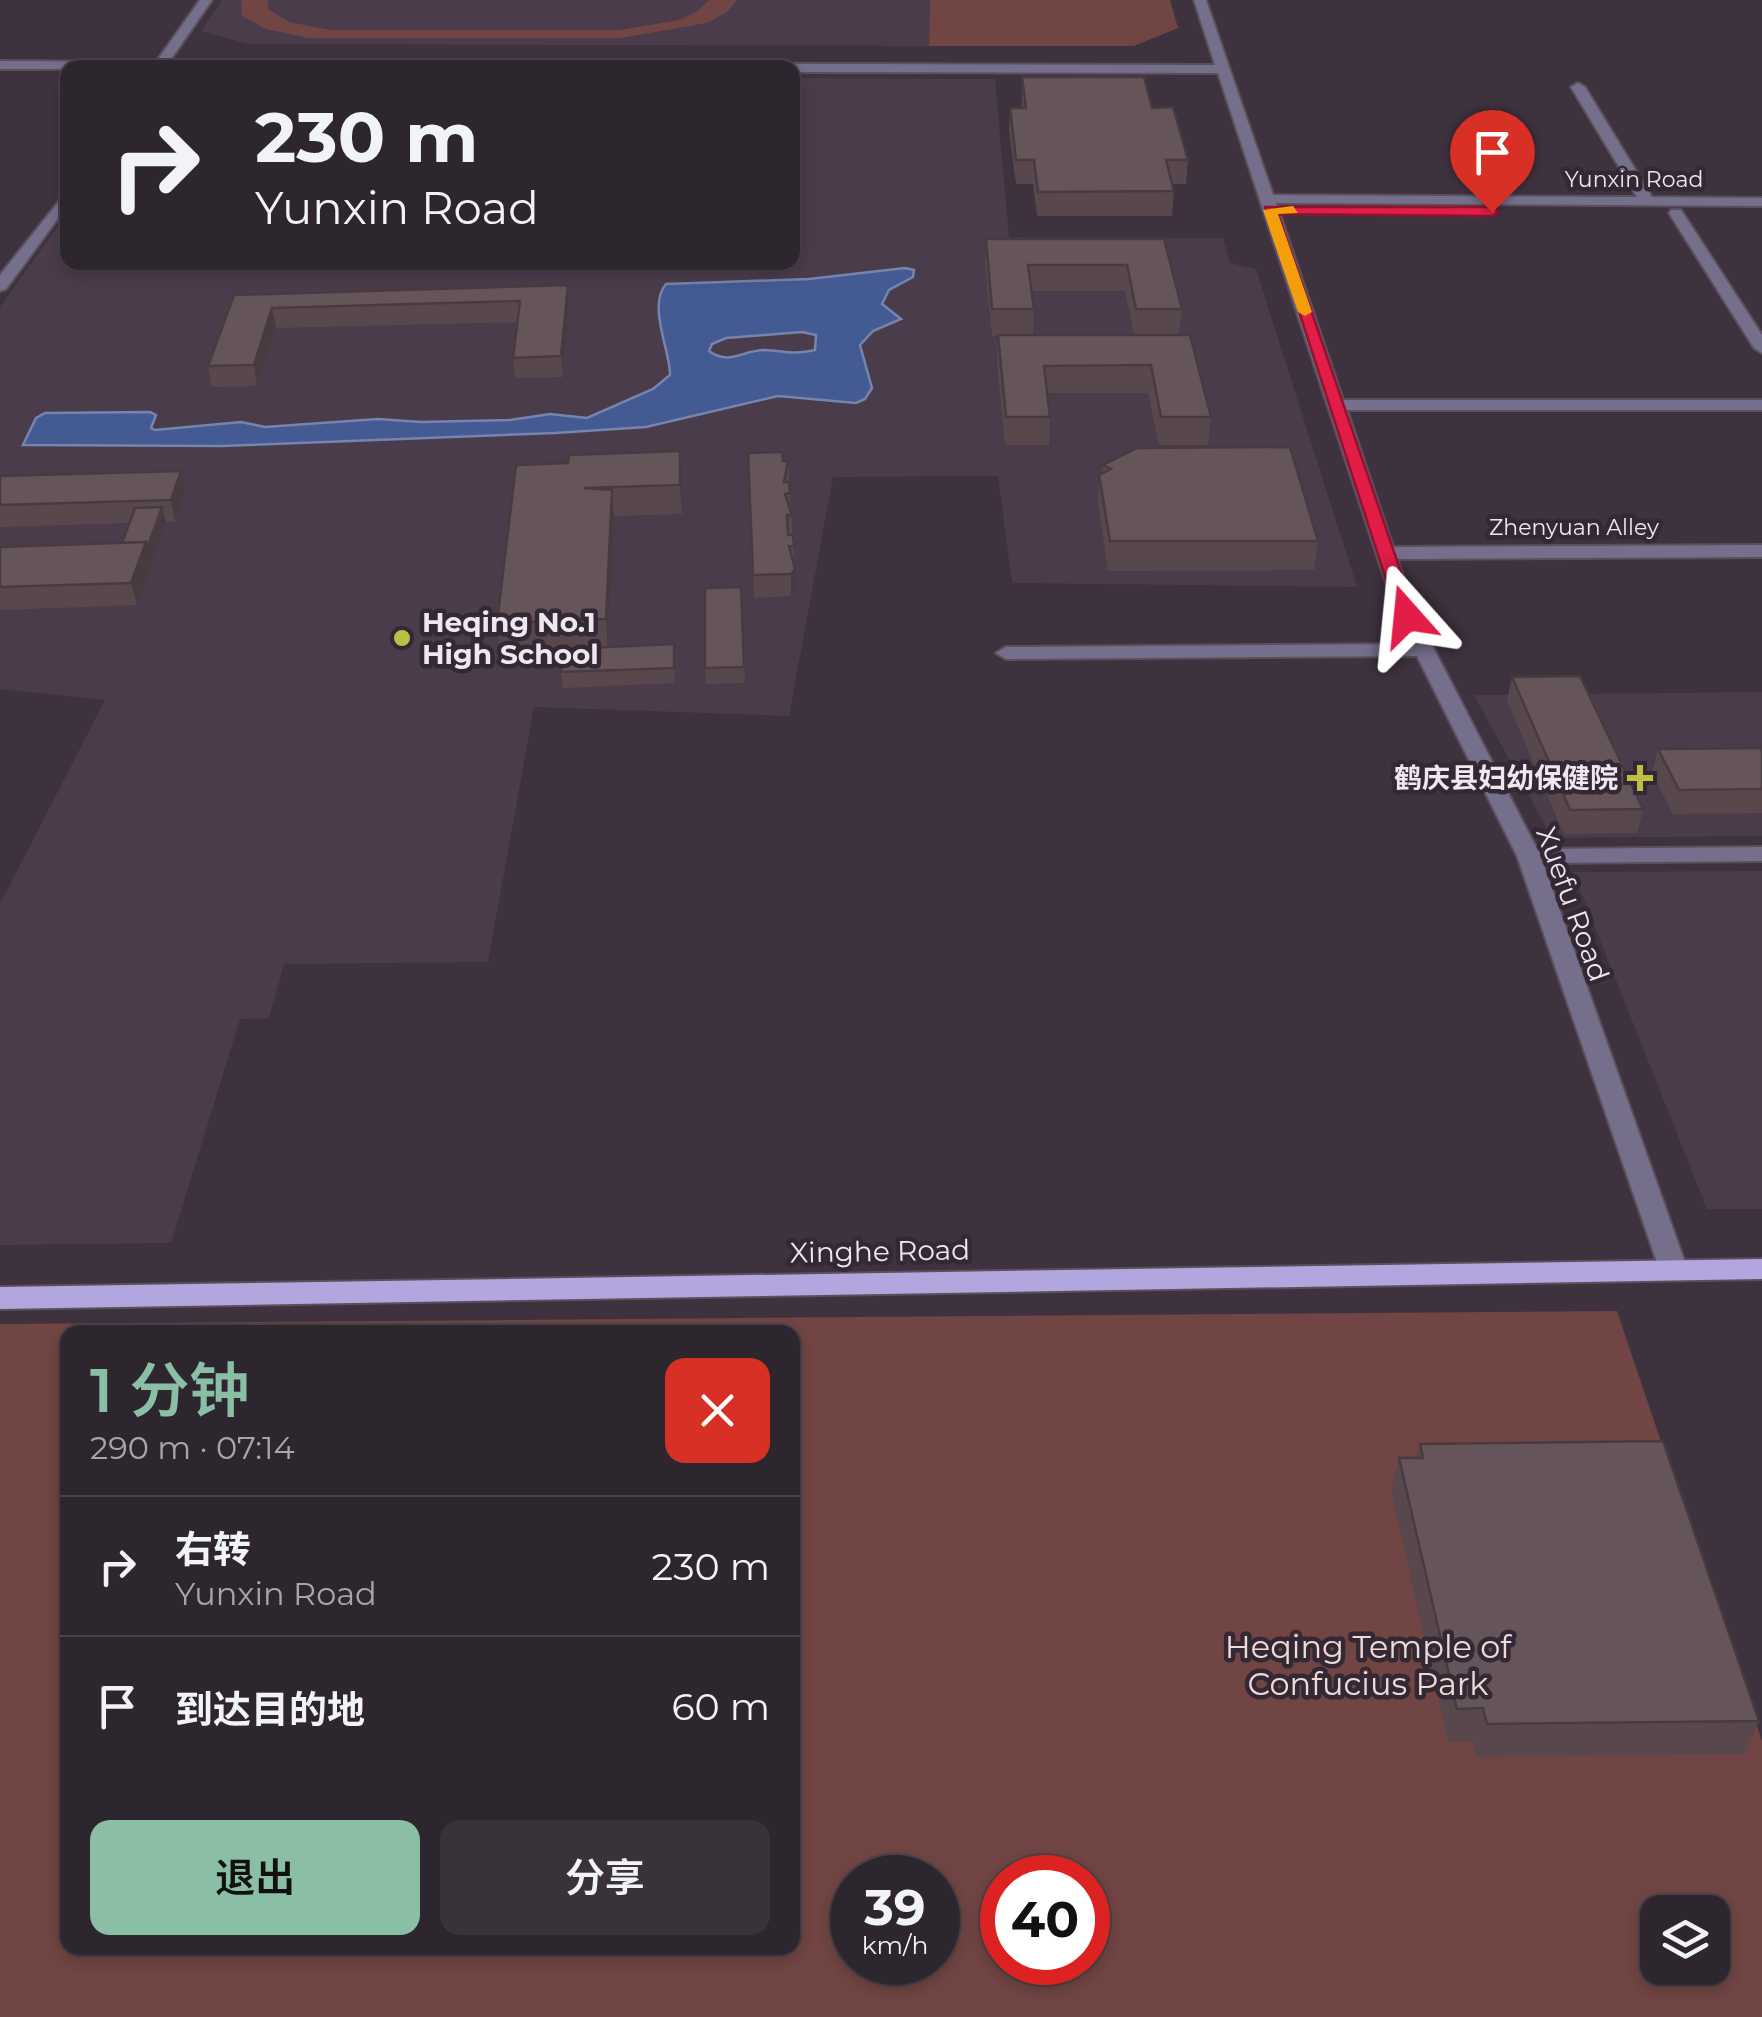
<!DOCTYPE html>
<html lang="zh">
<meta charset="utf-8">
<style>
body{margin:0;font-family:Montserrat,"Noto Sans SC",sans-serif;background:#3a323a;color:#f1f3f6;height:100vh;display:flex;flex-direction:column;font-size:38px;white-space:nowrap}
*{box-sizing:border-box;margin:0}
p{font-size:32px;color:#a7a5aa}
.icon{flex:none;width:55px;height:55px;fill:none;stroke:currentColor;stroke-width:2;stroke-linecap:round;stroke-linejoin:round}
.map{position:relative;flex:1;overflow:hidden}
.panel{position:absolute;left:60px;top:1325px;width:740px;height:630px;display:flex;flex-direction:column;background:#2e262e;border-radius:20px;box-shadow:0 5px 15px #0003,0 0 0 2px #49434a}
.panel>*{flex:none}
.top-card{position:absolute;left:60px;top:60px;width:740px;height:210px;border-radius:20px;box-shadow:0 5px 15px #0003,0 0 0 2px #49434a;background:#2e262e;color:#f1f3f6;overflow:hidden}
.controls{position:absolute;left:1640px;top:1895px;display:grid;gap:20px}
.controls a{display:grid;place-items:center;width:90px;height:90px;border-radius:20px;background:#2e262e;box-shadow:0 5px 15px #0003,0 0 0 2px #49434a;font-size:50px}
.speed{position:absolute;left:830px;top:1855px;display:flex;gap:20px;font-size:50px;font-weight:700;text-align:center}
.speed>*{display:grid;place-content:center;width:130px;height:130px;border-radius:50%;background:#2e262e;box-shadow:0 5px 15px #0003,0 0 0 2px #49434a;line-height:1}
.speed small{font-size:25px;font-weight:400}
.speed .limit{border:15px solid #d22;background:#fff;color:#111}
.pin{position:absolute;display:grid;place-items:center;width:85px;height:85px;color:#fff;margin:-102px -42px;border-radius:50% 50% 50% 0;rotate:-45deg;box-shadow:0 0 10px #0007}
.pin .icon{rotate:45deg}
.me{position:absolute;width:110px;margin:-55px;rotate:342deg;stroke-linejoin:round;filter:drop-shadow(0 0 8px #0008)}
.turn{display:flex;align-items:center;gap:35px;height:210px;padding:0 30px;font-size:45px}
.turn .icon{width:130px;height:130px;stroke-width:2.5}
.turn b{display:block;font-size:70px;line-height:85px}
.round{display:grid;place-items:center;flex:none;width:105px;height:105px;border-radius:20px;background:#3a323a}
.overview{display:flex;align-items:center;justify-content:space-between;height:170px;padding:0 30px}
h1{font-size:60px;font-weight:600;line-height:75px;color:#8abfa5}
.primary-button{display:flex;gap:20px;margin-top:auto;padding:20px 30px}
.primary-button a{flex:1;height:115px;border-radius:20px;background:#8abfa5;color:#111;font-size:40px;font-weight:600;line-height:115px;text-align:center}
.primary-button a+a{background:#3a323a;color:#f1f3f6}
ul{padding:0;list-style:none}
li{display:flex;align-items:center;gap:30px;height:140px;padding:0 30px;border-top:2px solid #49434a}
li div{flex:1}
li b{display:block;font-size:38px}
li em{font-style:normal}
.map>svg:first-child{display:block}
.built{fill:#4b3c4c}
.green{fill:#704543;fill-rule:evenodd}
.water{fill:#435a92;stroke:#7684ae;stroke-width:2.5;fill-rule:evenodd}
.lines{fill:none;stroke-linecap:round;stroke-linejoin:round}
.minor-casing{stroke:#5a4f5a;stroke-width:4}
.major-casing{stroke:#5a4f5a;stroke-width:4}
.minor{fill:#756f8b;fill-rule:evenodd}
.major{fill:#b3a5de;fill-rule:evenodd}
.wall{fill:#58484e;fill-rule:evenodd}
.shaded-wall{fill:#473b40}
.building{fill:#66545b;stroke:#473b40;stroke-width:2.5}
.route{fill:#e11d48;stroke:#92132f;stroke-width:2.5}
.slow{fill:#f59e0b}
.poi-dot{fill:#bdbf43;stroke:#332834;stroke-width:4}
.labels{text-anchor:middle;stroke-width:9;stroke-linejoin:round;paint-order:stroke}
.far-street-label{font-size:22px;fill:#eee7ef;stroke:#332834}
.poi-label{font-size:28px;font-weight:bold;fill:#eee7ef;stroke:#332834;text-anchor:start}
.street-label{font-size:28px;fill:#eee7ef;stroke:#332834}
.near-park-label{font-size:32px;fill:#f0dad8;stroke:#332834}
</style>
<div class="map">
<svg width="1762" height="2017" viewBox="0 0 1762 2017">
<rect width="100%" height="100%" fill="#3e323e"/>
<g class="built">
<polygon points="222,0 930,0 929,46 248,44 201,31"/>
<polygon points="793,78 995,79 1009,237 1223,238 1230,263 1256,269 1357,587 1012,583 998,476 833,477 789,716 534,707 488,962 284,964 269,1018 240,1019 171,1243 0,1245 0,904 105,700 0,689 0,307 67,213 68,262 792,262"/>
<polygon points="1762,692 1762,836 1552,838 1474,695"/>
<polygon points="1762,871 1762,1209 1707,1209 1573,872"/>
</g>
<g class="green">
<polygon points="241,0 268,0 268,9 289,22 330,30 620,30 679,20 698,11 709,0 737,0 727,12 707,23 621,38 308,38 266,29 242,16"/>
<polygon points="930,0 1170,0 1178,28 1134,46 929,46"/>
<path d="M 1617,1311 L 1762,1741 L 1762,2017 L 0,2017 L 0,1324 ZM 68,1332 L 792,1332 L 792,1948 L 68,1948 ZM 852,1878 L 938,1878 L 938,1962 L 852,1962 ZM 1002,1878 L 1088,1878 L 1088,1962 L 1002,1962 ZM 1658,1912 L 1712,1912 L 1712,1968 L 1658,1968 Z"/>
</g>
<path class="water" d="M 905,268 L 914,270 L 913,277 L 889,290 L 882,304 L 901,319 L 873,331 L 860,345 L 872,388 L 865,399 L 856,403 L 778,396 L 646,427 L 555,433 L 222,446 L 23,445 L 36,418 L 45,413 L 150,412 L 156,415 L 151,428 L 155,430 L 241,422 L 265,427 L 378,419 L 421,422 L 510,420 L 550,414 L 587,418 L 653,389 L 670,375 C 671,353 647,306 666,284 L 809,279 ZM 802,332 L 816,335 L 815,350 C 796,355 783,351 765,350 C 743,350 729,366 709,351 L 712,344 L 726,338 Z"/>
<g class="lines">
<defs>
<g id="minor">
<polygon points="200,0 212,0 169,62 1215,65 1194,0 1206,0 1273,195 1637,197 1571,87 1578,83 1585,87 1652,197 1762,198 1762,206 1276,203 1343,400 1762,400 1762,410 1347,410 1393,547 1762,545 1762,557 1397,559 1417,616 1537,849 1762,847 1762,861 1543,863 1688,1271 1684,1278 1664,1278 1660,1271 1517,856 1417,656 1006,659 996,653 1006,647 1411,644 1397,616 1218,73 792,72 792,68 0,69 0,61 156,62"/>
<polygon points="68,190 68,205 6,289 0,291 0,275"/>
<polygon points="1671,210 1681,210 1762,335 1762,353 1754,348 1669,213"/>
</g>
<polygon id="major" points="1762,1259 1762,1279 0,1309 0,1287"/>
</defs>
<use href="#minor" class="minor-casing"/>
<use href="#major" class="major-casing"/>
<use href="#minor" class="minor"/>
<use href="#major" class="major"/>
</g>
<g class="wall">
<polygon points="1022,77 1152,108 1188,160 1186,184 1172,184 1174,191 1172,216 1037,216 1033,184 1016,184 1009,131 1010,108 1022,108"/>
<path d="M 986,239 L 1164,239 L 1182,309 L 1179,335 L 1211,417 L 1208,445 L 1159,445 L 1148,393 L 1047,393 L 1050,417 L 1049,445 L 1005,445 L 997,362 L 998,336 L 992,336 L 985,264 ZM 1031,291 L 1125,291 L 1134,335 L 1033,335 L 1034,309 Z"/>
<polygon points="568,285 569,305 563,377 515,378 513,358 518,322 276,328 257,386 212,387 208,366 234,295"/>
<polygon points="748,453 788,461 795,569 796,592 791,596 754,598"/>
<polygon points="568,463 682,480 682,514 614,516 608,647 674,644 675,683 563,688 561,672 563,651 501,653 497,623"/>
<polygon points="1103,465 1318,541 1314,570 1108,571 1098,503 1099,475 1102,473"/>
<polygon points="0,476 185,493 175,522 166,522 137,605 0,610 0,547 122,543 130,523 0,527"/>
<polygon points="741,587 745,683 706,684 705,668"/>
<polygon points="1512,677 1643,809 1637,833 1564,834 1507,701"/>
<polygon points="1762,748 1762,813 1673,814 1652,773 1658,749"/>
<polygon points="1420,1444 1759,1721 1745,1754 1477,1757 1473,1741 1448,1742 1391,1491 1399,1458 1416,1458"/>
<polygon points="68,1663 68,1705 61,1687"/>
</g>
<g class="shaded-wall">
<polygon points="568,285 569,305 563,377 561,356"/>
<polygon points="272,308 276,328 257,386 254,365"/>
<polygon points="680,451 682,480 682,514 680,485"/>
<polygon points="181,471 185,493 175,522 171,500"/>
<polygon points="612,490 614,519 608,649 606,619"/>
<polygon points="162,507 166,522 137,605 131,583 146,542"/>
<polygon points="795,569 796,592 791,596 791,574"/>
</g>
<g class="building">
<polygon points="1022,77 1144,77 1152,108 1173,107 1188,160 1166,160 1174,191 1038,192 1034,160 1016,160 1010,108 1026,108"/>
<polygon points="986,239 1164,239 1182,309 1136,309 1127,265 1028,265 1034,309 992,309"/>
<polygon points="568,285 561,356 513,358 520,301 272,308 254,365 208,366 234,295"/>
<polygon points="998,335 1190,335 1211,417 1161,417 1151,365 1044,366 1050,417 1006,417"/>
<polygon points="1290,447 1318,541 1110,541 1099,475 1111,469 1103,465 1137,448"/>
<polygon points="680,451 680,485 584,488 612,490 606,619 497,623 516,465 568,463 569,455"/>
<polygon points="782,452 783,461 788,461 784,482 789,482 790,493 785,494 792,515 787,515 788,535 793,535 794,546 789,546 795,569 791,574 753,575 748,453"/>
<polygon points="181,471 171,500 0,505 0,476"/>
<polygon points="162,507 147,549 146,542 122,543 135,508"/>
<polygon points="146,542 131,583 0,587 0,547"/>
<polygon points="741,587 744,667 705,668 705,588"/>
<polygon points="674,644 674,668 561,672 563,649"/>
<polygon points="1580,676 1643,809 1570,810 1512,677"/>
<polygon points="1762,748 1762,789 1679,790 1658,749"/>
<polygon points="1663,1441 1759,1721 1487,1724 1483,1708 1457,1709 1399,1458 1423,1458 1420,1444"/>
<polygon points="68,1663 68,1687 61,1687"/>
</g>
<polygon class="route" points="1265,207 1492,207 1499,212 1492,216 1278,214 1416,616 1413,620 1398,616"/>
<polygon class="slow" points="1293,206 1298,213 1278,214 1312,312 1305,316 1298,312 1263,210"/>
<g class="poi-dot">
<circle cx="402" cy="638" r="10"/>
<path d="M1635 763h10v10h10v10h-10v10h-10v-10h-10v-10h10z"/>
</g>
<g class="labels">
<g class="far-street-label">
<text x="1634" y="187">Yunxin Road</text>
<text x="1574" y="535">Zhenyuan Alley</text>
</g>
<g class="poi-label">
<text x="422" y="632">Heqing No.1<tspan x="422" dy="32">High School</tspan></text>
<text x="1618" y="788" text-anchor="end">鹤庆县妇幼保健院</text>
</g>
<g class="street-label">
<text transform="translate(1573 904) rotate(70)" y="10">Xuefu Road</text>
<text transform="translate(880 1251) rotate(-1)" y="10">Xinghe Road</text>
</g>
<g class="near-park-label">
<text x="1368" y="1658">Heqing Temple of<tspan x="1368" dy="37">Confucius Park</tspan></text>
</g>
</g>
</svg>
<div class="controls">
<a><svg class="icon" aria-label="layers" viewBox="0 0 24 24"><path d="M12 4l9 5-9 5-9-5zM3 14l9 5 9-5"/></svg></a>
</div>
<div class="speed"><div>39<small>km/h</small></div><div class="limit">40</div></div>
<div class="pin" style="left:1492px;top:212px;background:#d93025"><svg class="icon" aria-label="arrive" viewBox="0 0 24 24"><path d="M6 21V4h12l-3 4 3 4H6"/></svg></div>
<svg class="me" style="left:1407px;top:616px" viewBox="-20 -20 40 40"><path d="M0-17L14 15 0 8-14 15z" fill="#e11d48" stroke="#fff" stroke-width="4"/></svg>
<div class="top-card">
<div class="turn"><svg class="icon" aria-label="right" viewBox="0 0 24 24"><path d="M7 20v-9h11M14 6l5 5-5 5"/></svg><div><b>230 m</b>Yunxin Road</div></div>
</div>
<section class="panel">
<div class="overview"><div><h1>1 分钟</h1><p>290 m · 07:14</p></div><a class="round" style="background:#d93025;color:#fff"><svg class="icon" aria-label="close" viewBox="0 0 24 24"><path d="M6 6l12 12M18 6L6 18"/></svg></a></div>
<ul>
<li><svg class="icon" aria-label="right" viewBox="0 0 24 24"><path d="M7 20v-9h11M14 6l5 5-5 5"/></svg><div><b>右转</b><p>Yunxin Road</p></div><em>230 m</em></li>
<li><svg class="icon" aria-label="arrive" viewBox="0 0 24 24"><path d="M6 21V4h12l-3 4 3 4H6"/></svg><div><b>到达目的地</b></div><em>60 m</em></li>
</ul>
<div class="primary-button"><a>退出</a><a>分享</a></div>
</section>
</div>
